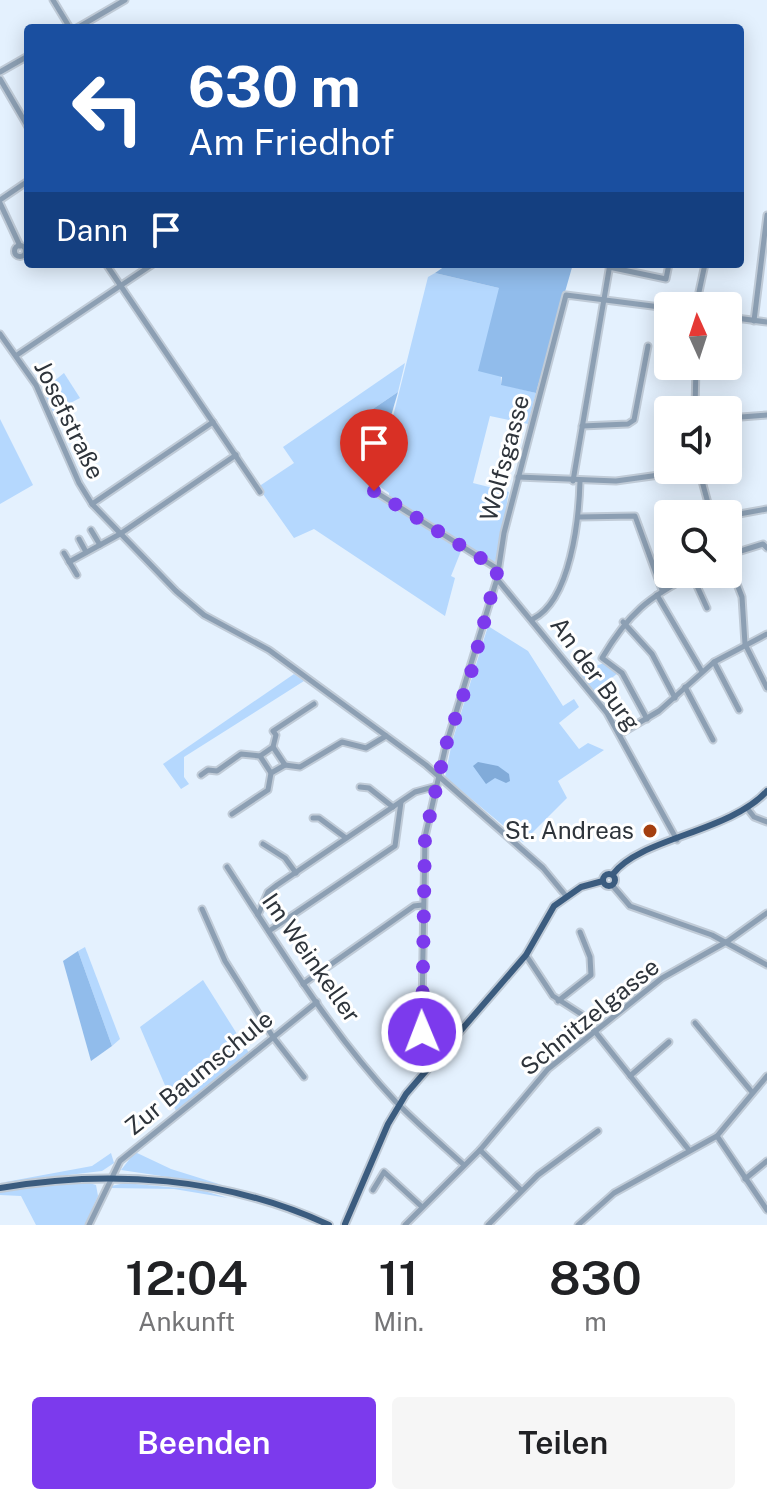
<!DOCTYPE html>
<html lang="de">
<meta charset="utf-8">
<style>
body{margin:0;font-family:"Public Sans",sans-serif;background:#f6f6f6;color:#202124;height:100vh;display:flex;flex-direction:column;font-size:30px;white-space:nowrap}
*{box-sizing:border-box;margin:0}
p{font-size:26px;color:#757577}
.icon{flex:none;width:44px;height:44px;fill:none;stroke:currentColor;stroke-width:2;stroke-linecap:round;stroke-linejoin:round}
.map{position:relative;height:1225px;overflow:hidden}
.side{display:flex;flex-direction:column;background:#fff;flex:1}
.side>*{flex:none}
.hud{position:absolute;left:24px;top:24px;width:720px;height:244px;border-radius:8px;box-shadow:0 4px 20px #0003;background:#1a4fa0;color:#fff;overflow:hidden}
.needle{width:52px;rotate:357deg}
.tools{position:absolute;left:654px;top:292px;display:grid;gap:16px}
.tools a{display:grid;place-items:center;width:88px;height:88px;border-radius:8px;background:#fff;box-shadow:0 4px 20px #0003;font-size:40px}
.pin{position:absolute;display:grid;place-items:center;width:68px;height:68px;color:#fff;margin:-82px -34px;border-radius:50% 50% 50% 0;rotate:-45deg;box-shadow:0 0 8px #0007}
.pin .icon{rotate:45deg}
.me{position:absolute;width:88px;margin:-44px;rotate:359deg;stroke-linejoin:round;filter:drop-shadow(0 0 6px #0008)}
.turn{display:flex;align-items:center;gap:28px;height:168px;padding:0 32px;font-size:36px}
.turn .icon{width:104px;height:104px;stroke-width:2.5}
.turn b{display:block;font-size:56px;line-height:68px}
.then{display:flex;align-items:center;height:76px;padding:0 32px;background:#0003;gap:16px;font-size:30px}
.eta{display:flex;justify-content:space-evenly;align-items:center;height:136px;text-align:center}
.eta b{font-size:48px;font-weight:600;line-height:56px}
.action{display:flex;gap:16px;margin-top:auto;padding:16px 32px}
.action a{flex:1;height:92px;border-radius:8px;background:#7c3aed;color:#fff;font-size:32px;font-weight:600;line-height:92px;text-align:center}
.action a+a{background:#f6f6f6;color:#202124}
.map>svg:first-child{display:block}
.green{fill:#b5d8fe}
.forest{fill:#91bceb}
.water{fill:#81abd9}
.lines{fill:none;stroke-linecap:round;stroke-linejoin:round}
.minor-casing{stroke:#c0cbd7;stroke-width:9}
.major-casing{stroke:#c0cbd7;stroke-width:10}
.minor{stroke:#8c9fb3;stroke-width:5}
.major{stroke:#3b5c7f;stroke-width:6}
.route{stroke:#7c3aed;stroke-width:14;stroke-dasharray:0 25.2}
.poi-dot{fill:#a43f10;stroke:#fff;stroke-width:3}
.labels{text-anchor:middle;stroke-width:6;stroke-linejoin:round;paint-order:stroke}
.street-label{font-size:24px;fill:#2e343b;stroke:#fff}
.poi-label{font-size:24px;fill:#2e343b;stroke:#fff;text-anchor:end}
</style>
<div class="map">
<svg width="767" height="1225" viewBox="0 0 767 1225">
<rect width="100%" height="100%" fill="#e4f1fe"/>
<g class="green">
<path d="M 435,273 L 499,288 L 501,384 L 536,393 L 528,424 L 490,416 L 473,483 L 509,492 C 504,513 504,551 492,566 L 389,498 L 389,493 L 376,484 L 428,277 Z"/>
<polygon points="405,363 398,392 342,430 374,481 372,492 461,551 451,576 455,578 445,616 314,529 294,538 258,487 294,463 283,447"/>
<polygon points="64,373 80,398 53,412 43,390"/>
<polygon points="0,419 33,485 0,504"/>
<polygon points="488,626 528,651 563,706 574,699 579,707 559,723 579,749 588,743 604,750 558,781 567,798 523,842 445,777 452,742"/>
<polygon points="604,663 618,673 594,692 579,672"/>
<polygon points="294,674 304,681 184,757 184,777 189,784 181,789 163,764"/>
<polygon points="85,947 120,1039 112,1046 78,951"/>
<polygon points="203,980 249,1053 176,1111 140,1027"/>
<polygon points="135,1152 171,1169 222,1185 121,1170"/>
<polygon points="111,1153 114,1163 102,1171 0,1183 92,1166"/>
<polygon points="86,1182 96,1185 98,1196 85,1225 36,1225 21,1196 0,1195 0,1191"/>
<polygon points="125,1183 201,1190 228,1198 174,1189 111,1188 101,1205 111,1186"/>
</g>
<g class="forest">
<polygon points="448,264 573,264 536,393 501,385 502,377 478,371 499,288 435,273"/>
<polygon points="398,392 386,433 381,437 370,431 363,435 358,451 342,430"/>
<polygon points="78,951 112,1046 91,1061 63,961"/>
</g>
<polygon class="water" points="478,762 498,766 509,774 510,781 506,783 495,778 486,784 473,766"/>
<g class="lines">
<defs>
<g id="minor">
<polyline points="53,0 70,28"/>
<polyline points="77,28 125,0"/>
<polyline points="0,72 28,56"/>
<polyline points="0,79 28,127"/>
<polyline points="0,200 28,181"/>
<polyline points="0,203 20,246"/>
<circle cx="20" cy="251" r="5.5"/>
<polyline points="106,264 260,492"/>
<polyline points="609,267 666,279 669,264"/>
<polyline points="696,306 705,264"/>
<polyline points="728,317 767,322"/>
<polyline points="754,321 767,215"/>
<polyline points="0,334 36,385 79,483 92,504 176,591 204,615 269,650 426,765 543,868 566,896"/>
<polyline points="17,355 153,264"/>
<polyline points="695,410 696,366"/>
<polyline points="728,418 767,415"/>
<polyline points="582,426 628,424 634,420 648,346"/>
<polyline points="699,470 711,514"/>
<polyline points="518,477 616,481 695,470"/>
<polyline points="573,481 610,264"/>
<polyline points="374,491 498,569"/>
<polyline points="92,504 213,422"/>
<polyline points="728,516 767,509"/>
<polyline points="579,517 635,516 662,590"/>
<polyline points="91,530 100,545"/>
<polyline points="79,539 86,552"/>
<polyline points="64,553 77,575"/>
<polyline points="728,555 763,544 767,548"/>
<polyline points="728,561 742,597 745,644 767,688"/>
<polyline points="69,562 120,534 236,455"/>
<polyline points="692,575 707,608"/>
<polyline points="497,579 607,713 677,840"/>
<polyline points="657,595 701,670"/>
<path d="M 533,619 C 571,600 579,518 580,481"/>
<polyline points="623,622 652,654 675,698"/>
<polyline points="714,662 739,710"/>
<polyline points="685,687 713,740"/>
<path d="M 647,719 L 622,673 L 602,658 C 628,614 648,597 694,574"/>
<polyline points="620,734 659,711 714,662 767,634"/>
<polyline points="273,747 285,765"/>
<polyline points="260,756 271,773"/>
<polyline points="201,775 208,770 217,771 241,754 260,756 273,747 276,735 273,731 314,704"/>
<polyline points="360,787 369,788 393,807"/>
<polyline points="747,808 754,817 767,822"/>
<polyline points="232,814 268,790 271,773 285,765 300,767 342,742 366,748 386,736"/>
<polyline points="313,818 319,818 346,838"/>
<polyline points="263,844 285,858 296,873"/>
<path d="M 227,867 C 279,947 330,1032 396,1102 C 418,1124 441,1144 464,1165"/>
<polyline points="612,885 630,906 712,935 767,965"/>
<polyline points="202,909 225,961 273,1037 304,1077"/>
<polyline points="258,915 268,892 277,885 415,792 437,786"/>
<polyline points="269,931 395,846 401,802"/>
<polyline points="526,955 553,996 581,1014 689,1150"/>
<polyline points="303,984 414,906 422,905"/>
<polyline points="558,1001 591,975 590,957 580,932"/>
<polyline points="695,1023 752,1092"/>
<polyline points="427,1067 423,1060 422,1010 425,837 446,745 497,579 504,533 566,295 668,308"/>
<polyline points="630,1076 669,1042"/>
<polyline points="717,1136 767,1210"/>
<polyline points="480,1150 521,1190"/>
<polyline points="745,1179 767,1161"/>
<polyline points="373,1190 384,1172 421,1206"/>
<polyline points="89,1225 120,1161 317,1002"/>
<polyline points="405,1225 480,1150 548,1069 662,978 728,941 767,913"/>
<polyline points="488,1225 538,1175 598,1131"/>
<polyline points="578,1225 614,1193 717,1136 767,1076"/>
</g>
<g id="major">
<circle cx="609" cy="880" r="6"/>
<path d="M 613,874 C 640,838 730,832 767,791"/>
<path d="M 0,1188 C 110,1169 226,1177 329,1225"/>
<polyline points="345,1224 388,1124 406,1094 526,955 554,906 581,887 603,881"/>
</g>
</defs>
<use href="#minor" class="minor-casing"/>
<use href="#major" class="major-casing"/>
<use href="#minor" class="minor"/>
<use href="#major" class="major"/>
</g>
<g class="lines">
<polyline class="route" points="374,491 498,569 471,673 446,745 425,837 422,1032"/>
</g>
<circle class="poi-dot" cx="650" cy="831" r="8"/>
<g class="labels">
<g class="street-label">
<text transform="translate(69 420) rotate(64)" y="8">Josefstraße</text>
<text transform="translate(505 458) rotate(-75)" y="8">Wolfsgasse</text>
<text transform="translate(595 674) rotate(54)" y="8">An der Burg</text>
<text transform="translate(311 958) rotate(55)" y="8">Im Weinkeller</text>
<text transform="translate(590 1017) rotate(-39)" y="8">Schnitzelgasse</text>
<text transform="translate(199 1073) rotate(-39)" y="8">Zur Baumschule</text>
</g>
<g class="poi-label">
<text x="634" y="839">St. Andreas</text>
</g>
</g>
</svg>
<div class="tools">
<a><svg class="needle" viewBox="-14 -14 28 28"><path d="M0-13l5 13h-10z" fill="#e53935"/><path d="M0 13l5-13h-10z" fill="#757577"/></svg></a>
<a><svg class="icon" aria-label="sound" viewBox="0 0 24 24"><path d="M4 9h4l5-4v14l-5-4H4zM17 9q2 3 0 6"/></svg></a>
<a><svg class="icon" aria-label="search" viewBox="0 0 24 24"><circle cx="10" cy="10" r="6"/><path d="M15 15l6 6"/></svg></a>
</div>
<div class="pin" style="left:374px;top:491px;background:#d93025"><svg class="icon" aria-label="arrive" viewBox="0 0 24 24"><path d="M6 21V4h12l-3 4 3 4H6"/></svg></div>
<svg class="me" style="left:422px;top:1032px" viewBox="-20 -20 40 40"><circle r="17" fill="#7c3aed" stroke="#fff" stroke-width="3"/><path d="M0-11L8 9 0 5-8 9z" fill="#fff"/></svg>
<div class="hud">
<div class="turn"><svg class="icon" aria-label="left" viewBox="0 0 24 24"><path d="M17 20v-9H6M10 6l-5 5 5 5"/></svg><div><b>630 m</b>Am Friedhof</div></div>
<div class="then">Dann<svg class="icon" aria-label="arrive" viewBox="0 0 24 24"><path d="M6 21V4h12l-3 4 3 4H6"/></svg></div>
</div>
</div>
<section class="side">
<div class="eta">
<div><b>12:04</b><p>Ankunft</p></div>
<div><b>11</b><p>Min.</p></div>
<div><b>830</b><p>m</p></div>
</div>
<div class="action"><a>Beenden</a><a>Teilen</a></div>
</section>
